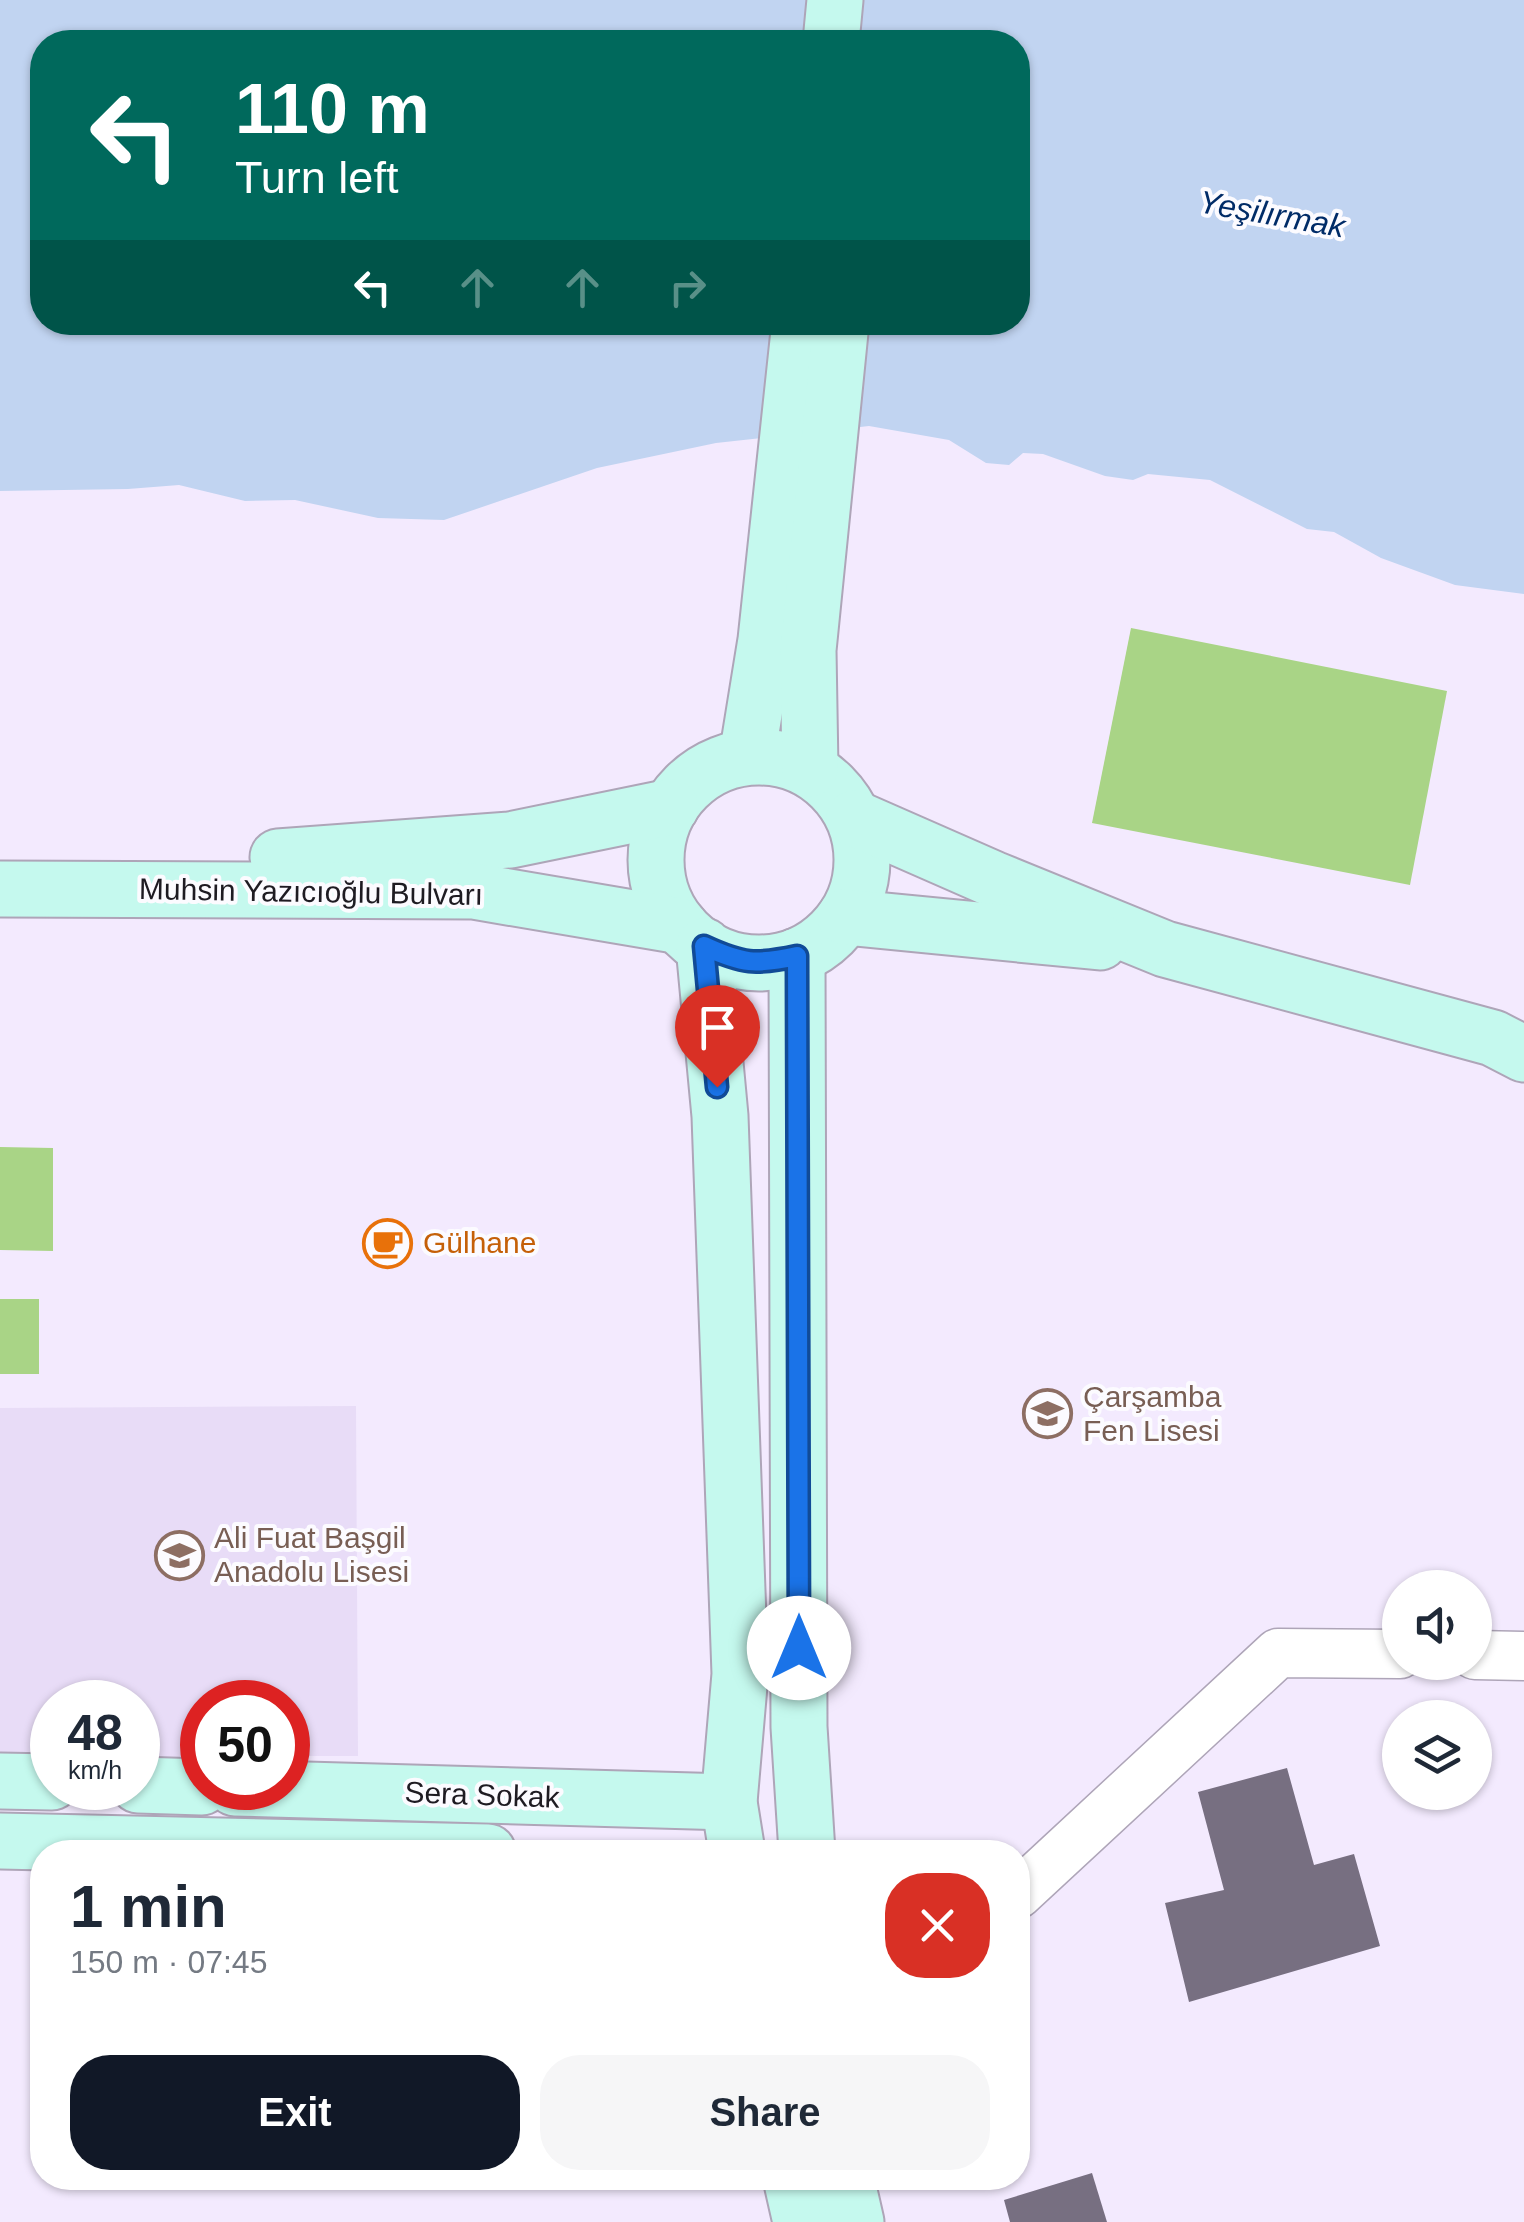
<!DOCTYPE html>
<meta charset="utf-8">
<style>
body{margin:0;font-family:Helvetica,sans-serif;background:#f6f6f7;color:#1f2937;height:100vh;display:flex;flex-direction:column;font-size:38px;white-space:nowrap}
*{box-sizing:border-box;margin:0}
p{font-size:32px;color:#747a83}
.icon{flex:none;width:55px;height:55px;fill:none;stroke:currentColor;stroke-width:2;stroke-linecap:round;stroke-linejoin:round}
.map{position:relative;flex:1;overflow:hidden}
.drawer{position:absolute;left:30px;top:1840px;width:1000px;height:350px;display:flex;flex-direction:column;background:#fff;border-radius:40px;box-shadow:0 2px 8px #0004}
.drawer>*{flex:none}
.guide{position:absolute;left:30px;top:30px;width:1000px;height:305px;border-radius:40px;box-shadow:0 2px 8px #0004;background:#00695c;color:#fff;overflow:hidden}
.fabs{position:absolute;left:1382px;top:1570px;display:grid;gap:20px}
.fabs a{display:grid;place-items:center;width:110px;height:110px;border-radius:50%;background:#fff;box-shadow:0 2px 8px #0004;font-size:50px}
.speed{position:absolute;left:30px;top:1680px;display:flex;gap:20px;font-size:50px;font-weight:700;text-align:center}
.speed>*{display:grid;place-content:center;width:130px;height:130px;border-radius:50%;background:#fff;box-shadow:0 2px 8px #0004;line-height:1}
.speed small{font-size:25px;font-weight:400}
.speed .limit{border:15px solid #d22;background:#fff;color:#111}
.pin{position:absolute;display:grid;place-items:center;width:85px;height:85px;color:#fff;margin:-102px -42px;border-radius:50% 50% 50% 0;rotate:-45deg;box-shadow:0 0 10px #0007}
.pin .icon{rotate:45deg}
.me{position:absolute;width:110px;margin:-55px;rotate:0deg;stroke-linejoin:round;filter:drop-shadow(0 0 8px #0008)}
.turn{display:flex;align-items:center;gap:35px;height:210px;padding:0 40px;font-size:45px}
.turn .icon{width:130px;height:130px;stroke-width:2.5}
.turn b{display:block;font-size:70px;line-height:85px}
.lanes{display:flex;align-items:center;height:95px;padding:0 40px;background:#0003;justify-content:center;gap:50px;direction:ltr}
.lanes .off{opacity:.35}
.round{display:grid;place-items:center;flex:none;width:105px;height:105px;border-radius:40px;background:#f6f6f7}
.headline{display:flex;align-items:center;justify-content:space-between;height:170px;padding:0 40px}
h1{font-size:60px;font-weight:700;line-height:75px}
.button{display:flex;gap:20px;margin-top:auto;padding:20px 40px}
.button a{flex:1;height:115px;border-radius:40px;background:#111827;color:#fff;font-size:40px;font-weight:700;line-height:115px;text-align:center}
.button a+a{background:#f6f6f7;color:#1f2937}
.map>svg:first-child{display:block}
.built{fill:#e8dcf7}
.green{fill:#a9d486}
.water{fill:#c1d4f1;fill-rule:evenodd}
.building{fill:#776f81}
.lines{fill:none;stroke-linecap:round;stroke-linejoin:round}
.street-casing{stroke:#aea5b8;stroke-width:51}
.secondary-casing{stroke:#aea5b8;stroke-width:59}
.street{stroke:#fff;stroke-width:48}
.secondary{stroke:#c5f9ee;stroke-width:55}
.route-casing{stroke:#114b97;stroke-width:25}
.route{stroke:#1a73e8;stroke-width:18}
.labels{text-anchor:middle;stroke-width:8;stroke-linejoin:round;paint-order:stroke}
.street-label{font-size:30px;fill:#1e1b22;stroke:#fcfbff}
.food-label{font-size:30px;fill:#c56008;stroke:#fcfbff;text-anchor:start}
.education-label{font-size:30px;fill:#785e54;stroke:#fcfbff;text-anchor:start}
.water-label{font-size:32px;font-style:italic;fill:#002b67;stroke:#fcfbff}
</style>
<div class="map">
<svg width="1524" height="2222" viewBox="0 0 1524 2222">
<rect width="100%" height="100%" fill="#f3eafe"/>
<polygon class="built" points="356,1406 358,1756 288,1756 288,1702 202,1702 202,1757 138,1757 138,1702 52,1702 52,1758 0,1758 0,1408"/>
<g class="green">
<polygon points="1131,628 1447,691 1410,885 1092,823"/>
<polygon points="0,1147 53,1148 53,1251 0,1250"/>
<rect x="0" y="1299" width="39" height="75"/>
</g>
<path class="water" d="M 0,0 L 1524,0 L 1524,594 L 1455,585 L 1381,558 L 1334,532 L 1307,529 L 1210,480 L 1148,474 L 1133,480 L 1105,476 L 1043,454 L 1023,453 L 1009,465 L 986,463 L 949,440 L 869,426 L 716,443 L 597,468 L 444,520 L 378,518 L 295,500 L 245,501 L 179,485 L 128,489 L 0,491 ZM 42,42 L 1018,42 L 1018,322 L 42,322 Z"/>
<g class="building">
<polygon points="1287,1768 1314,1865 1354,1854 1380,1946 1189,2002 1165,1903 1224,1890 1198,1792"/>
<polygon points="1092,2173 1107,2222 1010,2222 1004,2200"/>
</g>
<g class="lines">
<defs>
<g id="street">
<polyline points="1475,1655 1524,1656"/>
<polyline points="1018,1894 1278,1653 1400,1654"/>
</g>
<g id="secondary">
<polyline points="831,42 835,0"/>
<polyline points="747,757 766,640 800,322"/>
<circle cx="759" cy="860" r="103"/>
<polyline points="810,769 808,650 841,322"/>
<polyline points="854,818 993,879 1165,949 1493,1038 1524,1054"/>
<polyline points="278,857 510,840 671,807"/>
<polyline points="0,889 473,891 680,926"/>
<polyline points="845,917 1100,942"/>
<polyline points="704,946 720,1116 740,1674 729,1802 737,1852"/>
<polyline points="797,956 799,1727 807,1852"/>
<polyline points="0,1781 52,1782"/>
<polyline points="138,1785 202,1787"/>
<polyline points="235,1788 729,1802"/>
<polyline points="0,1841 488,1852"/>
<polyline points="791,2178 801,2222"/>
<polyline points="846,2178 856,2222"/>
</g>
</defs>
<use href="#street" class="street-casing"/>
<use href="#secondary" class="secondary-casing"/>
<use href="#street" class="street"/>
<use href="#secondary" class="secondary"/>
</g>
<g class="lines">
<defs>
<path id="route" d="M 717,1087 L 704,946 C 743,964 755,965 797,956 L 799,1648"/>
</defs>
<use href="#route" class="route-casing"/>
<use href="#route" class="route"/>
</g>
<defs>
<symbol id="cafe-ring" viewBox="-11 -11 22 22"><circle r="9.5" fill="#fcfbff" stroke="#e8710a" stroke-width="1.5"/><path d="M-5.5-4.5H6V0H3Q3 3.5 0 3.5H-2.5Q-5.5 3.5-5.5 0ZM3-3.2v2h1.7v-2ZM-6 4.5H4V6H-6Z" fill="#e8710a"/></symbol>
<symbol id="school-ring" viewBox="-11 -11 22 22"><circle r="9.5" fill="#fcfbff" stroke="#8d6e63" stroke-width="1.5"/><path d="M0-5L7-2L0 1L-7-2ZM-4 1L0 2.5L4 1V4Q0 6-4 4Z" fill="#8d6e63"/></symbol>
</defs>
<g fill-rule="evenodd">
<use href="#cafe-ring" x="360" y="1216" width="55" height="55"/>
<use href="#school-ring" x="1020" y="1386" width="55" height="55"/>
<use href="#school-ring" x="152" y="1528" width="55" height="55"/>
</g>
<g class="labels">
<g class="street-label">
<text transform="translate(311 892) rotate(1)" y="10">Muhsin Yazıcıoğlu Bulvarı</text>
<text transform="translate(482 1795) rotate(2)" y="10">Sera Sokak</text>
</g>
<g class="food-label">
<text x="423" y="1253">Gülhane</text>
</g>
<g class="education-label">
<text x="1083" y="1407">Çarşamba<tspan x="1083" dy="34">Fen Lisesi</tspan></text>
<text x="214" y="1548">Ali Fuat Başgil<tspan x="214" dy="34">Anadolu Lisesi</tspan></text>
</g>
<g class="water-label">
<text transform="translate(1272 214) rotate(10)" y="11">Yeşilırmak</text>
</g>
</g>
</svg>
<div class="fabs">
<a><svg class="icon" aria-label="sound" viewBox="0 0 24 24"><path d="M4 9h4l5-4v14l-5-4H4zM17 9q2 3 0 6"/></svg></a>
<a><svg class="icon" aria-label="layers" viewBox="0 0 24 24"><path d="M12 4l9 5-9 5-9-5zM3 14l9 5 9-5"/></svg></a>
</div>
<div class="speed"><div>48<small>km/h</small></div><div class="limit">50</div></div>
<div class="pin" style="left:717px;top:1087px;background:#d93025"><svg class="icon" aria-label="arrive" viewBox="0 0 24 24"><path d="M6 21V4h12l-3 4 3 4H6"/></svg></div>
<svg class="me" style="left:799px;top:1648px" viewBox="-20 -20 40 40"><circle r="19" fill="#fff"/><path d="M0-13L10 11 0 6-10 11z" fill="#1a73e8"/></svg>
<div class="guide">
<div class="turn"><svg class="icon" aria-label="left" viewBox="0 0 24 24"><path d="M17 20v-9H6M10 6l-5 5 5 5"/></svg><div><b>110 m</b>Turn left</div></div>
<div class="lanes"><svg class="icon" aria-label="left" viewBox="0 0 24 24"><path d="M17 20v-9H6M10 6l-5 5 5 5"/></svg><svg class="icon off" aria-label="ahead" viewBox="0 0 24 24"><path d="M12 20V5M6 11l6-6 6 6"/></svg><svg class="icon off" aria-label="ahead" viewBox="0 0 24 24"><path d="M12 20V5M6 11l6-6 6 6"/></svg><svg class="icon off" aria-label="right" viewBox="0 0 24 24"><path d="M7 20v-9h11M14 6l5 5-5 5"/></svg></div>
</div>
<section class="drawer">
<div class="headline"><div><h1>1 min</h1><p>150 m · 07:45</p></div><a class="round" style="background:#d93025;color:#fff"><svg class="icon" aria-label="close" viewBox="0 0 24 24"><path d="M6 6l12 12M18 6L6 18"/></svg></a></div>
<div class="button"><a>Exit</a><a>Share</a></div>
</section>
</div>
